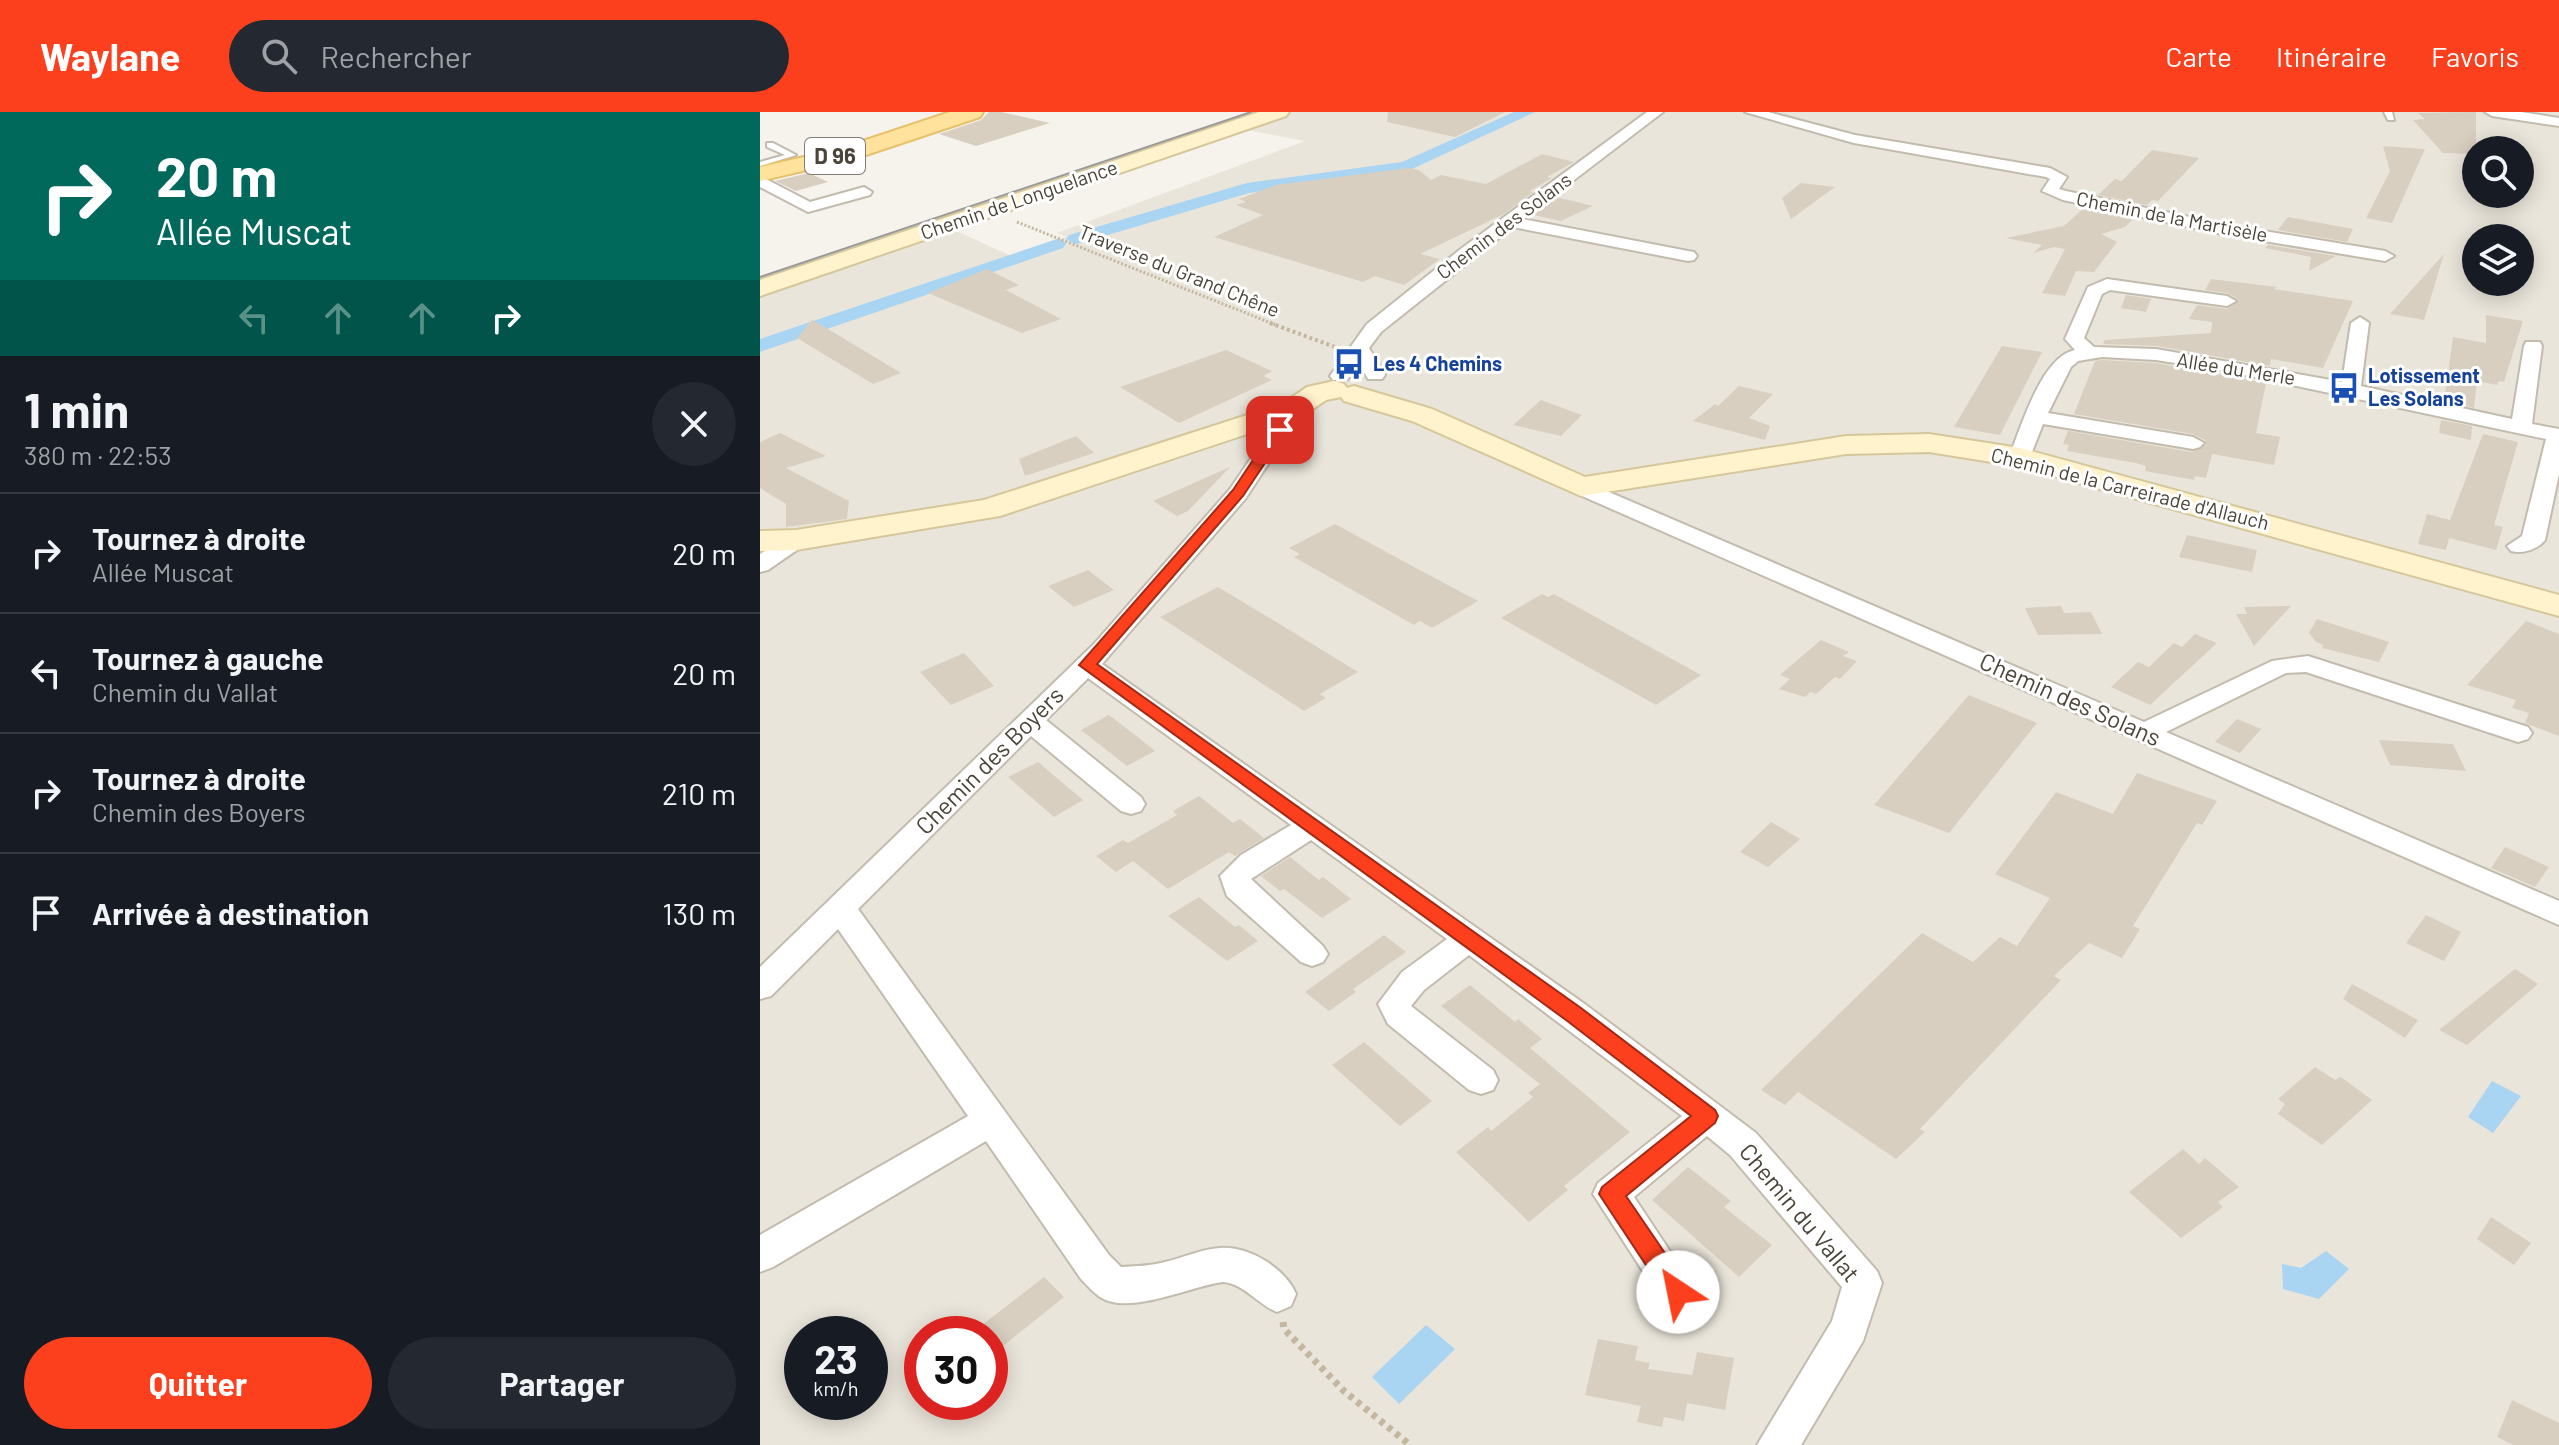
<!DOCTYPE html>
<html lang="fr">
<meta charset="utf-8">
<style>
body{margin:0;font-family:Barlow,sans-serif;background:#242831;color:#f1f3f6;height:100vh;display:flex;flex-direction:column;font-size:30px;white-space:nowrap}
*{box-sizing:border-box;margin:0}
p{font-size:26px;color:#9ea1a6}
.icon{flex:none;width:44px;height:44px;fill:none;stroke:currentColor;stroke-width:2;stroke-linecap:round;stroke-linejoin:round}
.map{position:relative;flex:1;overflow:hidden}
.side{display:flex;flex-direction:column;background:#171b24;width:760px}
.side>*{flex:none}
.top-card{background:#00695c;color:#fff;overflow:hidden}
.buttons{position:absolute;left:1702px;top:24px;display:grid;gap:16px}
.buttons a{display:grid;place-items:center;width:72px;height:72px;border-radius:50%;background:#171b24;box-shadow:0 4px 20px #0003;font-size:40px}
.speed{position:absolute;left:24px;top:1204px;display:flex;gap:16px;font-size:40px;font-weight:700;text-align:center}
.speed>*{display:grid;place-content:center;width:104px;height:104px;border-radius:50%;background:#171b24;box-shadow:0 4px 20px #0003;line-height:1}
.speed small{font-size:20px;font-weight:400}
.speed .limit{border:12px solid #d22;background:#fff;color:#111}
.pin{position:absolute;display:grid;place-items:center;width:68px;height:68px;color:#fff;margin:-34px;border-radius:16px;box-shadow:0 4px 12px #0006}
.me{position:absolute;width:88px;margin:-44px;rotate:326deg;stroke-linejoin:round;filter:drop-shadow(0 0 6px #0008)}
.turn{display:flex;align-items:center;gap:28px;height:168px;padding:0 24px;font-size:36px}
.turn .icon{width:104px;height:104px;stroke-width:2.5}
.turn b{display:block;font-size:56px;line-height:68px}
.lanes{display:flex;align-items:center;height:76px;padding:0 24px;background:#0003;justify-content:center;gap:40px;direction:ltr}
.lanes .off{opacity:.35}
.round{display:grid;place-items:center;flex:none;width:84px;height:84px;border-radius:42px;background:#242831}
.headline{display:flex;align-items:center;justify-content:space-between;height:136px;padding:0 24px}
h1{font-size:48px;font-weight:700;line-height:60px}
.primary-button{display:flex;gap:16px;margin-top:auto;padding:16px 24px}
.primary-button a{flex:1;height:92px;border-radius:48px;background:#fc3f1d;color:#fff;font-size:32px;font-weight:700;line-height:92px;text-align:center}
.primary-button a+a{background:#242831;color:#f1f3f6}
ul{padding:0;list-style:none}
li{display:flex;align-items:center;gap:24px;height:120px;padding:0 24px;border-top:2px solid #363941}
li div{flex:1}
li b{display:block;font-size:30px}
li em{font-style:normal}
header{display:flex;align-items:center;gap:48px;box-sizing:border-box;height:112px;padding:0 40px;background:#fc3f1d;color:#fff}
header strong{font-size:38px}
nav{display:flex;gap:44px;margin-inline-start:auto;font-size:28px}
.search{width:560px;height:72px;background:#242831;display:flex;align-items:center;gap:20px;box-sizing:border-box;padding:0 28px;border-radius:44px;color:#9ea1a6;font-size:30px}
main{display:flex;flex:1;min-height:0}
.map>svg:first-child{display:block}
.residential{fill:#eae5da;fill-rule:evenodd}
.water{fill:#a9d4f2}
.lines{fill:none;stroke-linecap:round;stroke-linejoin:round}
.canal{fill:#a9d4f2;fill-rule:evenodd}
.building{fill:#d8cfc1}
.lane-casing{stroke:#c2bbae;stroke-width:4}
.street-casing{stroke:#c2bbae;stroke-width:4}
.secondary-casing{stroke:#d6c79b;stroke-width:4}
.primary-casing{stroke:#e6c16a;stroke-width:4}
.path-far2{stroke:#c4b79f;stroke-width:3;stroke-dasharray:2 2;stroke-linecap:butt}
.path-far1{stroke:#c4b79f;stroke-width:4;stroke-dasharray:3 3;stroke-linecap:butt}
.path{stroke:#c4b79f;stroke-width:7;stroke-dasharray:5 5;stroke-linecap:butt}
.lane{fill:#fff;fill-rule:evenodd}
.street{fill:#fff;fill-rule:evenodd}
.secondary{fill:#fff3cd;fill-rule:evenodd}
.primary{fill:#ffe39c;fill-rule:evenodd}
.tram{stroke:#9a9a9a;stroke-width:2}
.route{fill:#fc3f1d;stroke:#a42913;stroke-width:2}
.labels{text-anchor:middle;stroke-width:6;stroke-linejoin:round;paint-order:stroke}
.far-street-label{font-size:20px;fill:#4b4439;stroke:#fff}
.far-transit-label{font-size:20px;font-weight:bold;fill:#164399;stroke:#fff;text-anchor:start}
.shield{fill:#fff;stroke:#817c74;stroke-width:2}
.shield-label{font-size:22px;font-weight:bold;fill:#4b4439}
.street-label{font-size:24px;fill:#4b4439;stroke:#fff}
</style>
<header>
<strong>Waylane</strong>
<div class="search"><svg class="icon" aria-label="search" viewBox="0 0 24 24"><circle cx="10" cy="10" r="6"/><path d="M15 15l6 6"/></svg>Rechercher</div>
<nav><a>Carte</a><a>Itinéraire</a><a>Favoris</a></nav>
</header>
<main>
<section class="side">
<div class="top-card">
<div class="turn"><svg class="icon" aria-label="right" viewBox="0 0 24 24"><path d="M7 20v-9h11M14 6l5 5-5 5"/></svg><div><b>20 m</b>Allée Muscat</div></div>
<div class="lanes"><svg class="icon off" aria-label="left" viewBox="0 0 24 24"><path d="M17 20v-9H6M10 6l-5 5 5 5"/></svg><svg class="icon off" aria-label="ahead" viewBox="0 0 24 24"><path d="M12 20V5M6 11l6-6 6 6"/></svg><svg class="icon off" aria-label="ahead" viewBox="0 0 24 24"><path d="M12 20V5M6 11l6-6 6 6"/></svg><svg class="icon" aria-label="right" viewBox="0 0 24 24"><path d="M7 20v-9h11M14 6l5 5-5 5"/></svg></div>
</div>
<div class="headline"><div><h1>1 min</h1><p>380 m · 22:53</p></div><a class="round"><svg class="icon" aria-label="close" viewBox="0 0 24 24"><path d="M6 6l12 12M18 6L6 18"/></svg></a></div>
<ul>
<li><svg class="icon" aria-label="right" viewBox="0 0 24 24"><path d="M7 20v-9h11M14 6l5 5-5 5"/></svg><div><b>Tournez à droite</b><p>Allée Muscat</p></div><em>20 m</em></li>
<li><svg class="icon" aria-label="left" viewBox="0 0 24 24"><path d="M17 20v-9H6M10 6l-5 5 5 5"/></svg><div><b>Tournez à gauche</b><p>Chemin du Vallat</p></div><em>20 m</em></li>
<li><svg class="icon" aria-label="right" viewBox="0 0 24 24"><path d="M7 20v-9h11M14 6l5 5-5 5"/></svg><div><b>Tournez à droite</b><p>Chemin des Boyers</p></div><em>210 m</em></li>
<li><svg class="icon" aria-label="arrive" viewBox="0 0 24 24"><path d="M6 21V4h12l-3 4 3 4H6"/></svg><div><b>Arrivée à destination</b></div><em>130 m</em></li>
</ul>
<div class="primary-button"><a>Quitter</a><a>Partager</a></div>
</section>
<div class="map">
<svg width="1799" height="1333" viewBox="0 0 1799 1333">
<rect width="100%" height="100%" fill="#f6f3ec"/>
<path class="residential" d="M 525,0 L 1799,0 L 1799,1333 L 0,1333 L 0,182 L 190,116 L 251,144 L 307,125 L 297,121 L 545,29 L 477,16 ZM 1716,38 L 1760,38 L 1760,82 L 1716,82 ZM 1716,126 L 1760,126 L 1760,170 L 1716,170 ZM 42,1222 L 110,1222 L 110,1290 L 42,1290 ZM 162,1222 L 230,1222 L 230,1290 L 162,1290 Z"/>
<g class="water">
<polygon points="1732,969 1761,984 1733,1021 1708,1005"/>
<polygon points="1566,1139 1589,1157 1559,1187 1523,1177 1522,1152 1541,1156"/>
<polygon points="666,1213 695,1237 639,1292 612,1265"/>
</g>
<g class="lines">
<g class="canal">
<polygon points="754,0 775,0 652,57 489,81 321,131 315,132 306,127 309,123 487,71 642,50"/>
<polygon points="297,127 303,128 306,132 303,136 0,240 0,227"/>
</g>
</g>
<g class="building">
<polygon points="229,0 241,0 290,11 216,34 179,22 221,8"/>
<polygon points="628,0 745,0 695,25 627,10"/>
<polygon points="1716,0 1716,42 1683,41 1653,8 1665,7 1658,1"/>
<polygon points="1623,34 1665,37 1632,111 1606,106 1630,59"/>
<polygon points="1392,38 1439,46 1398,89 1392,88 1387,93 1338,83 1355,67 1362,69"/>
<polygon points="782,42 814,50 787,65 792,66 770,79 773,80 744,102 660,142 680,147 644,173 615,164 603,170 454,125 503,103 476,93 486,90 479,87 516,73 648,56 659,58 671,68 681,63 726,72"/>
<polygon points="49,61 68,70 36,79 15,69"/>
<polygon points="1041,71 1075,75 1031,107 1022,86"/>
<polygon points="796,85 833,94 801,109 773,103"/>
<polygon points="1324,96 1374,106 1365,115 1341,122 1357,130 1334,160 1316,159 1305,184 1282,181 1305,137 1294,135 1273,141 1282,133 1246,126 1304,114"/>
<polygon points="1528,105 1593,117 1587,130 1518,118"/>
<polygon points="1508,133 1576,144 1549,159 1551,145 1505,136"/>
<polygon points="1684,142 1664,208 1630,202"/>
<polygon points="227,157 259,173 246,178 301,207 262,221 168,181"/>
<polygon points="1451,167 1517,175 1514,177 1593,189 1563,256 1511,247 1510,254 1397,234 1343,232 1345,228 1451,221 1452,210 1429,207 1437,193 1467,197 1479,188 1467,181 1445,178"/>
<polygon points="1366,183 1391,187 1386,200 1361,196"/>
<polygon points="1726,203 1763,209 1744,270 1739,269 1737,273 1717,269 1714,296 1684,289 1693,225 1726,231"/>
<polygon points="52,208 78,223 141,261 113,272 37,226"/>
<polygon points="1242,234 1282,240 1240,323 1194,315"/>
<polygon points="466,238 512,259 503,264 512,268 419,311 360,275"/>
<polygon points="1342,248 1396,251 1506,271 1496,321 1520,325 1514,353 1452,342 1446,366 1435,364 1434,368 1385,359 1386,354 1376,351 1307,339 1309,333 1303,332 1308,319 1432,340 1446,333 1445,328 1433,322 1314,302 1335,249"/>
<polygon points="979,274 1013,282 989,306 1010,314 1005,328 933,309 955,292 958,294"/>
<polygon points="781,288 822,303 801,324 753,313"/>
<polygon points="1681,308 1712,314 1711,328 1679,321"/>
<polygon points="20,321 66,344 26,356 89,389 87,407 26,415 26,392 0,376 0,330"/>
<polygon points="1723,322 1758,330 1734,413 1743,415 1736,438 1689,426 1686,438 1658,432 1667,402 1690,408"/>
<polygon points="316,324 334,341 265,364 259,347"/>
<polygon points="470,355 428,399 417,404 393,389"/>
<polygon points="575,412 654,455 718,489 672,516 660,509 654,513 534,445 540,442 529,436"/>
<polygon points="1427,423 1497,438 1492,460 1419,445"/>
<polygon points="328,458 354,478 314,495 288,474"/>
<polygon points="458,475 536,522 598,560 560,582 566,586 544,599 400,505"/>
<polygon points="782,482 788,485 794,482 941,563 896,593 741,506"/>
<polygon points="1301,494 1304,501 1331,500 1342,522 1278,523 1265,496"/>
<polygon points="1531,494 1494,534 1476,502 1487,502 1484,495"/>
<polygon points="1557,507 1629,530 1619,550 1562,536 1563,533 1556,530 1549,521"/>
<polygon points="1766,509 1799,522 1799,624 1765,611 1769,601 1752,596 1756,588 1707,573"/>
<polygon points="1435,522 1457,531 1390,593 1351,575 1378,550 1389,555 1414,531 1422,535"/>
<polygon points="1061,528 1089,540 1083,544 1097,549 1080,567 1075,565 1056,582 1050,580 1045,585 1019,577 1030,567 1020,563"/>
<polygon points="204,541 234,574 191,593 160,560"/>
<polygon points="1209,583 1277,611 1189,721 1114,693"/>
<polygon points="349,603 379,626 395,639 367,654 321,618"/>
<polygon points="1477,607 1501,617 1480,641 1455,630"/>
<polygon points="1619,628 1693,632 1706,659 1630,653"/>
<polygon points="278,650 323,688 294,705 248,665"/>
<polygon points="1377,661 1457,689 1442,713 1437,711 1373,814 1380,817 1362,846 1329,831 1294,864 1301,868 1160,1017 1165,1020 1136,1047 1038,980 1025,993 1001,978 1162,821 1213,850 1240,825 1257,834 1290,786 1235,762 1296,680 1353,702"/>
<polygon points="439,684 473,711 480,707 504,726 475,744 469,740 408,777 373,749 356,760 336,744 363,728 368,731 417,703 413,699"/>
<polygon points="1011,710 1040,727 1008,755 980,740"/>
<polygon points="1745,735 1789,755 1775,775 1731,756"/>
<polygon points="530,745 559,768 563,765 591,787 562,806 524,777 520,779 501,764"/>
<polygon points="439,785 475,815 479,813 498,829 467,849 408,804"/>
<polygon points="1666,803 1701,820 1684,849 1646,831"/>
<polygon points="624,823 646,840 593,877 596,880 569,899 545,880"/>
<polygon points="1755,857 1778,872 1707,933 1679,918"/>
<polygon points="1592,872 1658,908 1645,926 1583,887"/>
<polygon points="710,873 755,910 758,907 782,927 770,936 870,1020 804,1074 808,1078 769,1110 696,1040 728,1015 731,1019 773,985 768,981 780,972 681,894"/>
<polygon points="604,930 672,989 640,1014 572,953"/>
<polygon points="1555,955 1575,968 1581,965 1612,988 1562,1033 1518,1002 1525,992 1518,987"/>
<polygon points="1423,1037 1439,1052 1445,1046 1479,1075 1458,1090 1463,1095 1421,1126 1369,1080"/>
<polygon points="928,1055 971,1089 964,1095 1012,1133 979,1165 892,1088"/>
<polygon points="1731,1105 1771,1131 1754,1153 1717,1127"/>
<polygon points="284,1165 304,1185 243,1234 222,1213"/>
<polygon points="838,1227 878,1234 875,1248 890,1251 888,1257 932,1263 937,1240 974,1246 965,1298 927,1291 924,1309 904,1305 902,1315 877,1310 881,1294 825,1283"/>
<polygon points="1752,1288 1799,1311 1799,1333 1753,1333 1737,1325"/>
</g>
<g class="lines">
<defs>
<g id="lane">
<polygon points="1624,0 1632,0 1634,8 1628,8"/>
<polygon points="7,31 13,31 36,43 0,54 0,50 25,43 7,35"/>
</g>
<g id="street">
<polygon points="887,0 903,0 763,107 928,139 934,140 937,144 934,148 928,149 753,115 621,220 609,236 625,263 622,267 608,267 599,251 587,268 573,268 570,264 607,212 702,136"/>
<polygon points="985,0 1008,0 1095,23 1290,56 1307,65 1299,77 1306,79 1462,112 1625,139 1634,144 1625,149 1462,122 1303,88 1282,79 1290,67 1286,65 1094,31"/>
<polygon points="1725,0 1761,0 1799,6 1799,14 1732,4"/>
<polygon points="0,64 50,90 104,75 112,80 110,83 48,100 0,75"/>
<path d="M 1347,167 L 1467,184 L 1476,189 L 1467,194 L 1350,178 L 1342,182 L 1324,226 L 1334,235 L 1396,237 L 1582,270 L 1591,211 L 1600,205 L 1609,211 L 1601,274 L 1752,307 L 1764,234 L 1766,230 L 1780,230 L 1782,234 L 1772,312 L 1799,317 L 1799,362 L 1785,428 C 1777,438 1762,442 1751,439 L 1747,434 L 1762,424 L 1786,327 L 1466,259 L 1396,248 L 1342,245 L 1318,249 L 1311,255 L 1288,301 L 1433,325 L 1444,331 L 1440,335 L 1433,337 L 1283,312 L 1268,350 L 1252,350 L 1249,345 C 1261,316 1281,245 1315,238 L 1305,227 L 1328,175 Z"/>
<path d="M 534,291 L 544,297 L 486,386 L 342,552 L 826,893 L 996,1021 L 1117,1159 L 1122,1171 L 1103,1229 L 1041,1333 L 997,1333 L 1072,1209 L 1082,1175 L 970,1043 L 947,1024 L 874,1085 L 937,1180 L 932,1192 L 918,1198 L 904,1192 L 833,1082 L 838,1071 L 922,1004 L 709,843 L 664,878 L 651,894 L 733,958 L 738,968 L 733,978 L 721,982 L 709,978 L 628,912 L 618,892 L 642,860 L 687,827 L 551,728 L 491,767 L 563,834 L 568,842 L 563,850 L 552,854 L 541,850 L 467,784 L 460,764 L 481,743 L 531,713 L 328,566 L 286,608 L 381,685 L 385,692 L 381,699 L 371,702 L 361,699 L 271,624 L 98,797 L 349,1143 L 361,1155 C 376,1154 391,1154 405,1150 C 423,1146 441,1137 460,1136 C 489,1134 525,1156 536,1182 L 531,1194 L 517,1200 C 497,1192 485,1172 463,1170 C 431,1174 369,1204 340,1185 C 333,1180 327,1173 321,1167 L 226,1029 L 13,1155 L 0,1160 L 0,1123 L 208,1004 L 78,817 L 11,884 L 0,887 L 0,855 L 334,532 L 470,377 L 527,293 Z"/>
<polygon points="821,368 1384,610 1512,549 1548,544 1768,615 1772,621 1768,627 1758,630 1546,560 1526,561 1406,620 1799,789 1799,813 813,380 810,375"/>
<polygon points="36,421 44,423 48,428 44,433 8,458 0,460 0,442"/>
</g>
<g id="secondary">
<polygon points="499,0 529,0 526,4 0,184 0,168"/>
<polygon points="574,269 584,272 587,276 594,274 672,297 825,365 1086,324 1169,322 1260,336 1799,483 1799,504 1257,354 1169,340 1086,342 821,384 652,309 584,289 581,285 566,288 544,303 240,404 36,438 0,439 0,419 36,418 224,388 524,291 547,275"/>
</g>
<polygon id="primary" points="190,0 223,0 220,5 94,47 0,69 0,55 79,37"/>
</defs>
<use href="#lane" class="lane-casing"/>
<use href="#street" class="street-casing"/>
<use href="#secondary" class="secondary-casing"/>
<use href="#primary" class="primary-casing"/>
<polyline class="path-far2" points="257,110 516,213"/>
<polyline class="path-far1" points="510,211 575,235"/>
<polyline class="path" points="523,1210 524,1217 584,1279 650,1333"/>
<use href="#lane" class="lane"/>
<use href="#street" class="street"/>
<use href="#secondary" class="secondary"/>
<use href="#primary" class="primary"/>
<polyline class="tram" points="0,165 491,0"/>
</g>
<polygon class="route" points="520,314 527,318 483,384 337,552 821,896 955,998 958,1004 955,1011 866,1084 926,1172 930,1180 926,1188 918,1191 909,1188 839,1082 842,1075 931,1004 806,908 319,553 473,378 515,315"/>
<defs>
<symbol id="bus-bare" viewBox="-9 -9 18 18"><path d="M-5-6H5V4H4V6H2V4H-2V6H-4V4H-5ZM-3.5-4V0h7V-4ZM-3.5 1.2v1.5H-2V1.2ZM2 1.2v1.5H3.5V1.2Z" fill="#1a4fb4" stroke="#fff" stroke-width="2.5" paint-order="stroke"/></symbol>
</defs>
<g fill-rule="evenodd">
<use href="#bus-bare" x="567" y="230" width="44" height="44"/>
<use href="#bus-bare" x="1562" y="254" width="44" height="44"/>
</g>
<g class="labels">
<g class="far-street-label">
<text transform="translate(259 88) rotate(-19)" y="7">Chemin de Longuelance</text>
<text transform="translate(1412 105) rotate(11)" y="7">Chemin de la Martisèle</text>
<text transform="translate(744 114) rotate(-37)" y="7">Chemin des Solans</text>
<text transform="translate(419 159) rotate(22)" y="7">Traverse du Grand Chêne</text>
<text transform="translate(1476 257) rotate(9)" y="7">Allée du Merle</text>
<text transform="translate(1370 377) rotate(14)" y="7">Chemin de la Carreirade d'Allauch</text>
</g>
<g class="far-transit-label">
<text x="613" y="259">Les 4 Chemins</text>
<text x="1608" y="271">Lotissement<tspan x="1608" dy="23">Les Solans</tspan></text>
</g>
<rect class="shield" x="45" y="26" width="60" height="36" rx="6"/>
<g class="shield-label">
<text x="75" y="52">D 96</text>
</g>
<g class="street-label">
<text transform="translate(1310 588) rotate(24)" y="8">Chemin des Solans</text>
<text transform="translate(230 649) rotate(-45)" y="8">Chemin des Boyers</text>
<text transform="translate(1039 1101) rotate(50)" y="8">Chemin du Vallat</text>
</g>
</g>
</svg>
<div class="buttons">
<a><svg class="icon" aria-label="search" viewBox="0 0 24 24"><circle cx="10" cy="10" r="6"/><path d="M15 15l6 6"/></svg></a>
<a><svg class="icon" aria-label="layers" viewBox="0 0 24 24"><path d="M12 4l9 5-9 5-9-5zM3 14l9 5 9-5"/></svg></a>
</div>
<div class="speed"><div>23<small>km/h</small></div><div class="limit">30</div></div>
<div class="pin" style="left:520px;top:318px;background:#d93025"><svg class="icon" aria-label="arrive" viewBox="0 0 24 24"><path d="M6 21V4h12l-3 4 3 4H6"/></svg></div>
<svg class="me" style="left:918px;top:1180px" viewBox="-20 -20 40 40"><circle r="19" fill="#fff"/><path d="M0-13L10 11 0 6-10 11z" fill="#fc3f1d"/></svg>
</div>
</main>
